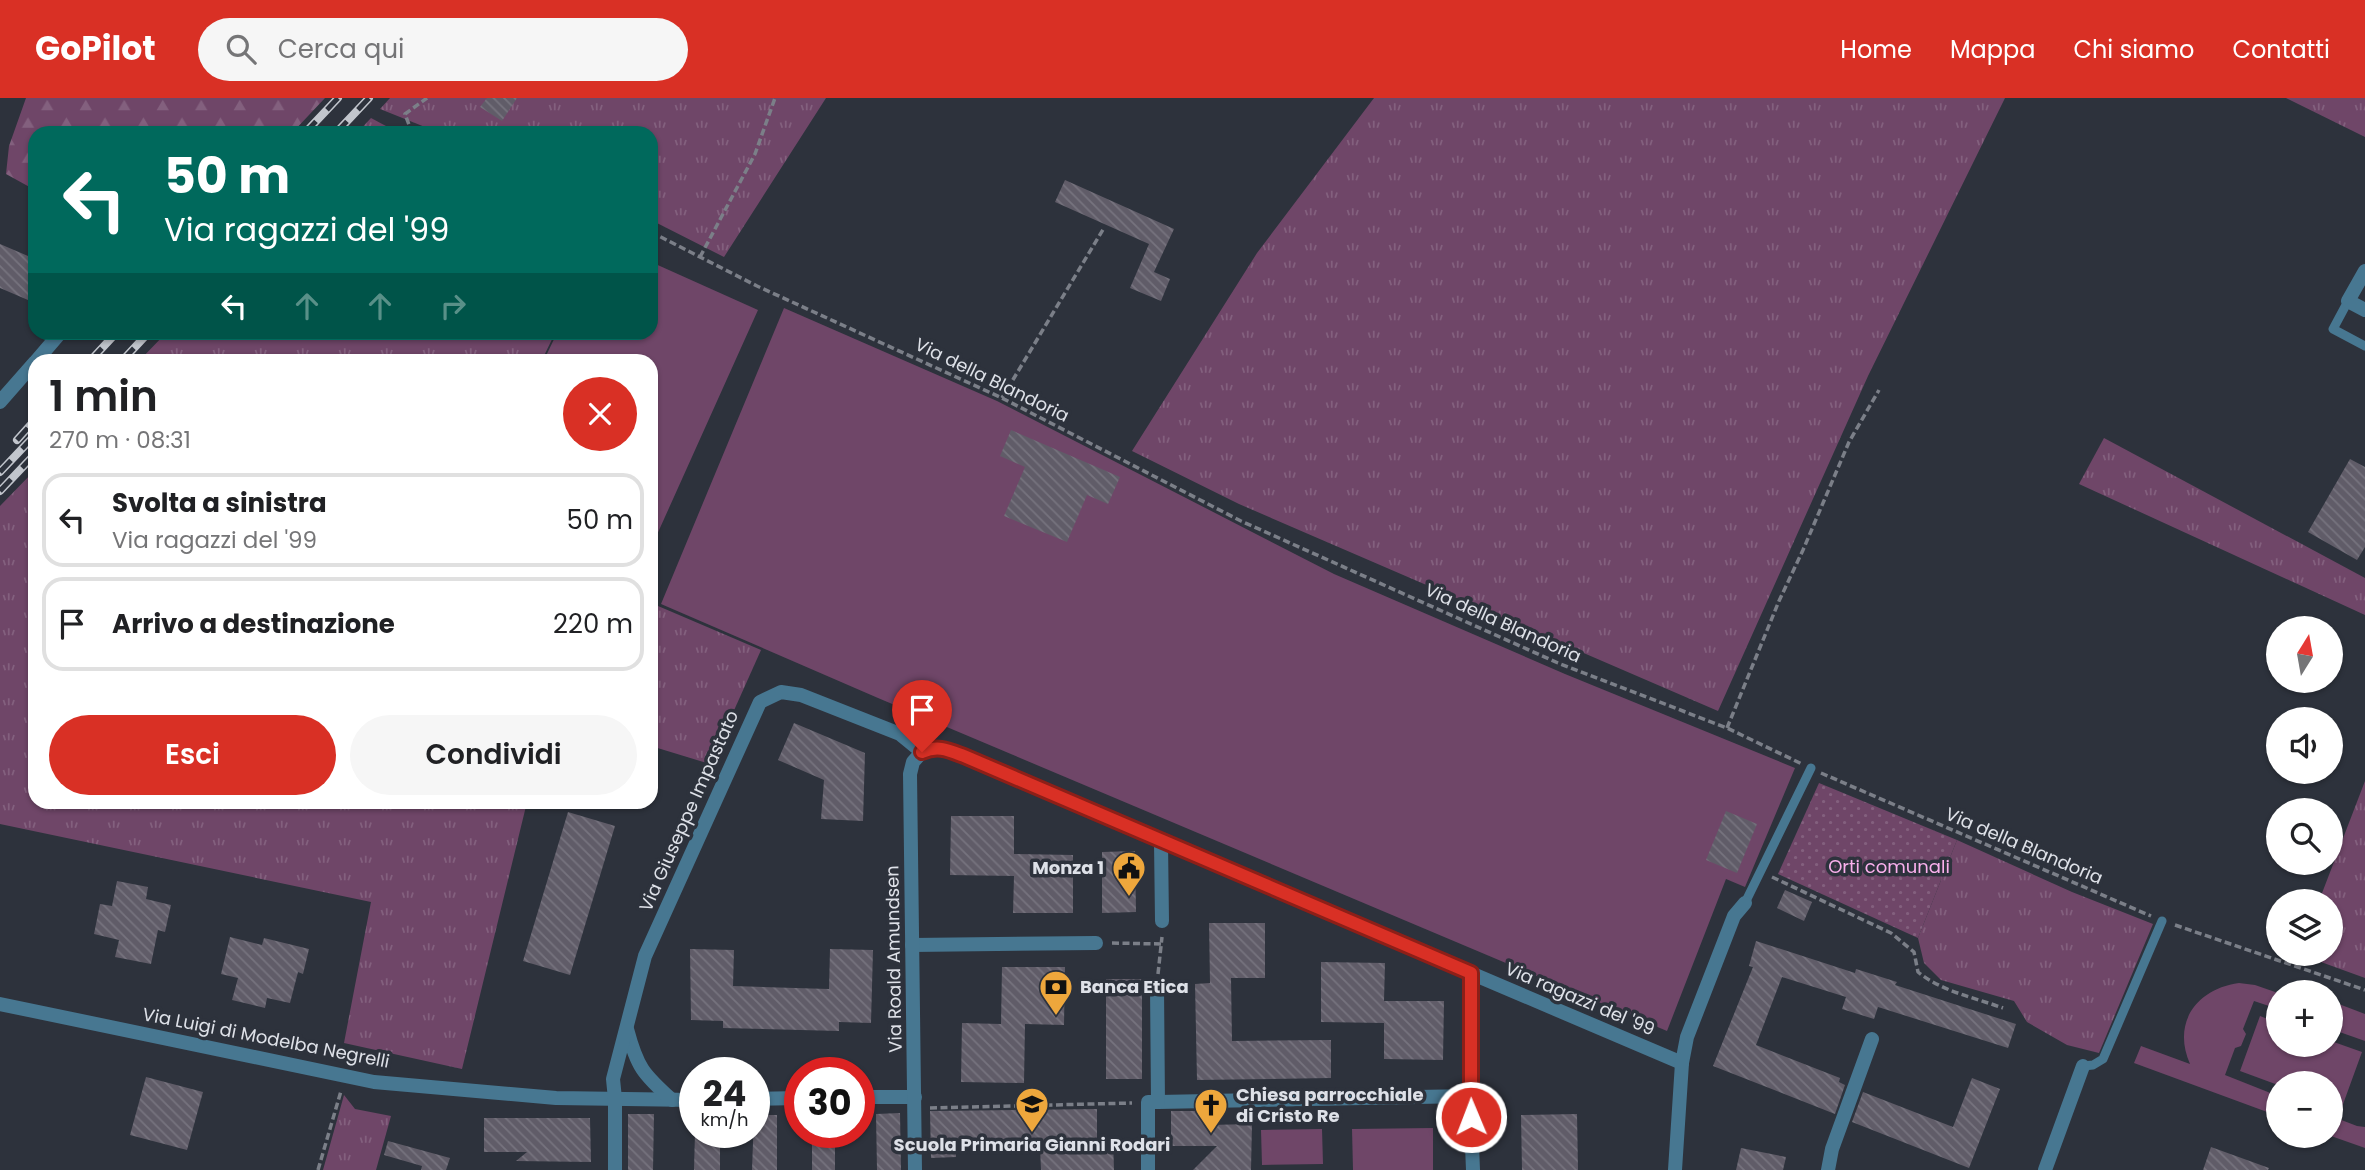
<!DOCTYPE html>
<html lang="it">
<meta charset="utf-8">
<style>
body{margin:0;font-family:Poppins,sans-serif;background:#f6f6f6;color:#202124;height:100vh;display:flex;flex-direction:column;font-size:26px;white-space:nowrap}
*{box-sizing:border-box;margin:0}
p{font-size:23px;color:#757577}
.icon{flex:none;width:38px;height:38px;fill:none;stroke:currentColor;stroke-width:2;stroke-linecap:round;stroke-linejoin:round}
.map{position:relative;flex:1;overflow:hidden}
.sheet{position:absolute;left:28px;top:256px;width:630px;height:455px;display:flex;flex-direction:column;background:#fff;border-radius:21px;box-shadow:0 2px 5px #0004}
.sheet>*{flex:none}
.top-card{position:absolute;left:28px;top:28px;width:630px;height:214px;border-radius:21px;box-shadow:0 2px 5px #0004;background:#00695c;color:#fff;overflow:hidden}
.needle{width:46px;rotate:11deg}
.tools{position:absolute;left:2266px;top:518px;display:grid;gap:14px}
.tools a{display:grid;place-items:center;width:77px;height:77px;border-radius:50%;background:#fff;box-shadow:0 2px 5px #0004;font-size:35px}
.speed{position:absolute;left:679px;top:959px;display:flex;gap:14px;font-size:35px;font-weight:700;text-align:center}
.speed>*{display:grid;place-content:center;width:91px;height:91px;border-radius:50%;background:#fff;box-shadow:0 2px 5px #0004;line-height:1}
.speed small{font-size:18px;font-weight:400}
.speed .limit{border:10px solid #d22;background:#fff;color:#111}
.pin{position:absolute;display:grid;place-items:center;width:60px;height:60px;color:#fff;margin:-72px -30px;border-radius:50% 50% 50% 0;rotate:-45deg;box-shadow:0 0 7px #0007}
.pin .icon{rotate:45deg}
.me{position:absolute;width:77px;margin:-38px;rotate:359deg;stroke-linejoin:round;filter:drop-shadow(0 0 5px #0008)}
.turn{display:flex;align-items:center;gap:24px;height:147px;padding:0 21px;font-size:32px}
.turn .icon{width:91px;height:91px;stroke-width:2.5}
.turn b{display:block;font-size:49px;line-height:60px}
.lanes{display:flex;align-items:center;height:66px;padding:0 21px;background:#0003;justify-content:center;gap:35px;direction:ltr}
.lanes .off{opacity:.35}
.round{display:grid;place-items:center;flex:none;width:74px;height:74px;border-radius:37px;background:#f6f6f6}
.head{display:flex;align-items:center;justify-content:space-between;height:119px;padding:0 21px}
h1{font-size:42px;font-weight:600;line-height:52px}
.button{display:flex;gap:14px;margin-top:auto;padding:14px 21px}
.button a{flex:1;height:80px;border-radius:42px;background:#d93025;color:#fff;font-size:28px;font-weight:600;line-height:80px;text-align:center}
.button a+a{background:#f6f6f6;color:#202124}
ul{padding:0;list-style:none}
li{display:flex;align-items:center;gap:21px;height:94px;margin:0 14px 10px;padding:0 7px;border:4px solid #e0e0e0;border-radius:21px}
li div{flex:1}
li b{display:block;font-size:26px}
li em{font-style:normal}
header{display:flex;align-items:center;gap:42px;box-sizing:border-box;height:98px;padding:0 35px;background:#d93025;color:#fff}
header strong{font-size:33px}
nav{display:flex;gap:38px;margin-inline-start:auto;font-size:24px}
.search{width:490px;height:63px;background:#f6f6f6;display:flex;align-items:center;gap:18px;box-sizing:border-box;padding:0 24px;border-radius:38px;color:#757577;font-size:26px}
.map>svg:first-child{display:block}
.grass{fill:url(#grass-tufts)}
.forest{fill:url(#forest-firs)}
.garden{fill:url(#garden-dots)}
.pitch{fill:#6f4668}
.building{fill:url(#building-back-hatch)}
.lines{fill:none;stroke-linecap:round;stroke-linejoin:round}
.path{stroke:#7b7f88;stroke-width:3.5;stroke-dasharray:7 3.5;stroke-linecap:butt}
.service{stroke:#477791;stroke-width:9}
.minor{stroke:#477791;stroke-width:14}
.rail-casing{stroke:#c2c6cd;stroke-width:8}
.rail{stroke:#2d323c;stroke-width:5;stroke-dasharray:16;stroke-linecap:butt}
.route-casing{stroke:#8d1f18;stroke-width:18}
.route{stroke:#d93025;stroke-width:12}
.labels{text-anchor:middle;stroke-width:7;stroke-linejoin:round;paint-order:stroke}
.street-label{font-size:18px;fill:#dee1e8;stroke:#2d323c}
.park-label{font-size:18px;fill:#fab0ed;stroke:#2d323c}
.poi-label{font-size:18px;font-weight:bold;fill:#dee1e8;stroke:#2d323c;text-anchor:start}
</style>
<header>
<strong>GoPilot</strong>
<div class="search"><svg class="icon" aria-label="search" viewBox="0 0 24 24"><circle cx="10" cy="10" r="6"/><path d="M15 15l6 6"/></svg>Cerca qui</div>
<nav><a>Home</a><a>Mappa</a><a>Chi siamo</a><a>Contatti</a></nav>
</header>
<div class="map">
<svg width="2365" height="1072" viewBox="0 0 2365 1072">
<defs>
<pattern id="grass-tufts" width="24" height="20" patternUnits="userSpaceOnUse" patternTransform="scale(1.75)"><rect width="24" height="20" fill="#6f4668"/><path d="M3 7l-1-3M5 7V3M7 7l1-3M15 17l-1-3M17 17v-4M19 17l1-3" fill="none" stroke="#83607e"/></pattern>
<pattern id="forest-firs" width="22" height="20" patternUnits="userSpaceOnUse" patternTransform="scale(1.75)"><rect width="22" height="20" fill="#6f4668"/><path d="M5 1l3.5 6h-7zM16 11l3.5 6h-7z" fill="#83607e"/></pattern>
<pattern id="garden-dots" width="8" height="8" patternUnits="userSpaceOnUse" patternTransform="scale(1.75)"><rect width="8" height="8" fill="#6f4668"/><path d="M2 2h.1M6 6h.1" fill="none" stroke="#83607e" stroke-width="1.8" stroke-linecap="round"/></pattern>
<pattern id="building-back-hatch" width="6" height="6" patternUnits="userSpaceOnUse" patternTransform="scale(1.75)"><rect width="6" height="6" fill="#605c68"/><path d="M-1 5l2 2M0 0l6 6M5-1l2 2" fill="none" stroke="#76737e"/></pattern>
</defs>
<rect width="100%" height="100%" fill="#2d323c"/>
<g class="grass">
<polygon points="390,0 826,0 724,159 651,122 651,35 440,35 380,11"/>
<polygon points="1374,0 2005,0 1868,278 1718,613 1239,406 1132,353 1257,155"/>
<polygon points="2286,0 2365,0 2365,39"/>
<polygon points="371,20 399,35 357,35"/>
<polygon points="166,235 166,234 555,235 542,262 140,262"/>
<polygon points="2104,340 2365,480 2365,517 2079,386"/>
<polygon points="35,372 35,704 527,704 462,971 344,945 371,804 0,726 0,408"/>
<polygon points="651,505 761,552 710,666 651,648"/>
<polygon points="2365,683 2365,880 2299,856 2331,856 2331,803 2319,803"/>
<polygon points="1957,742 2072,794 2153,826 2099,955 2067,947 2027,924 2014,903 1941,882 1924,865 1918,840"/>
<polygon points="344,997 355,1011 391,1018 376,1072 323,1072"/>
</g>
<polygon class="forest" points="26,0 325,0 292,35 35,35 35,92 6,76 9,48"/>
<polygon class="garden" points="1819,685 1957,742 1918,840 1778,776"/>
<g class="pitch">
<polygon points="651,164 758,212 651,450 651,262 544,262 557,235 651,234"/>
<polygon points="784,210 997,303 1334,476 1565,576 1795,670 1745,789 1726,781 1667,933 878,600 661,506"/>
<path d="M 2239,885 L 2255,887 L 2278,895 L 2278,911 L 2254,903 L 2243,931 L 2246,936 L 2241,948 L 2235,950 L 2225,977 L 2278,998 L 2278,1018 L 2134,965 L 2141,948 L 2190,966 C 2172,925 2196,891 2239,885 Z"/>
<polygon points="2331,903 2365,916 2365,943 2331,931"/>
<polygon points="2260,918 2278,925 2278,947 2331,947 2331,943 2362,954 2342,1009 2331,1006 2331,985 2278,987 2240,973"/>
<polygon points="2331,1018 2357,1028 2365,1029 2365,1050 2331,1038"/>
<polygon points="1433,1030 1433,1072 1353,1072 1352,1031"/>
<polygon points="1322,1031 1323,1066 1262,1067 1261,1032"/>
</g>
<g class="building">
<polygon points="487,0 517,0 502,23 480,9"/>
<polygon points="1065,82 1174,131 1154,174 1170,181 1161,203 1130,190 1149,146 1055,104"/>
<polygon points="0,146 35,161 35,205 0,190"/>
<polygon points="1011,332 1120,379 1108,406 1087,397 1067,444 1004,418 1025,369 1000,358"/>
<polygon points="2350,361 2365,369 2365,449 2357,462 2308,434"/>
<polygon points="794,625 865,655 863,723 821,721 824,682 778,662"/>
<polygon points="1726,713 1757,726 1737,775 1706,762"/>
<polygon points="568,714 615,728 570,877 523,863"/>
<polygon points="951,718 1014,718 1014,756 1073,757 1073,815 1013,815 1014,778 950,777"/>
<polygon points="1135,753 1136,814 1102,815 1102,754"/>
<polygon points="117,783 148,789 146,801 171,807 165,834 158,832 151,866 115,859 119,842 94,836 100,806 112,808"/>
<polygon points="1785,792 1812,804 1804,823 1777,810"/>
<polygon points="1209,825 1265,825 1265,880 1231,880 1232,943 1331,942 1331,980 1197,982 1195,886 1210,885"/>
<polygon points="230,839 262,847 264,840 309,851 303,876 298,874 290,905 267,900 265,910 232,902 238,880 221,876"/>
<polygon points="1756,843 1855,875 1856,871 1897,884 1895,887 2016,926 2008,950 1878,909 1874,921 1842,911 1846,899 1782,879 1756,947 1840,980 1839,984 1845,987 1835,1016 1713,968 1753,869 1749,868"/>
<polygon points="690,851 734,852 733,888 829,891 830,851 873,852 871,925 839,924 839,933 723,930 723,923 691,922"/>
<polygon points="1321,864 1385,865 1384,903 1444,903 1443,962 1384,961 1384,925 1321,924"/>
<polygon points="1002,869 1065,869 1064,927 1025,926 1024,985 961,984 962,925 1001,926"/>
<rect x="1106" y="881" width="36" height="100"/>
<polygon points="146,979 203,994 187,1052 130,1037"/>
<polygon points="1972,980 2000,991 1969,1070 1852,1024 1863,994 1953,1029"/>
<polygon points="1097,1011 1097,1041 1113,1040 1114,1072 1041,1072 1040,1049 956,1050 956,1059 931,1060 930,1013"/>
<polygon points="1171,1013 1208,1013 1209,1027 1252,1026 1251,1072 1193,1072 1217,1048 1171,1048"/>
<polygon points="900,1015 901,1072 877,1072 876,1016"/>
<polygon points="628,1016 654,1016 653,1072 628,1072"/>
<polygon points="1577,1016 1578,1072 1522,1072 1521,1017"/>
<polygon points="754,1017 777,1017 777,1072 752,1072"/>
<polygon points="484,1020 590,1020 591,1064 516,1063 527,1054 484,1054"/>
<polygon points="695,1034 720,1034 720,1072 694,1072"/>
<rect x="812" y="1034" width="23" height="38"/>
<polygon points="388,1043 450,1060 446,1072 421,1072 422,1068 384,1057"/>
<polygon points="2211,1049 2269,1070 2268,1072 2203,1072"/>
<polygon points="1741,1050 1786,1059 1783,1072 1736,1072"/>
</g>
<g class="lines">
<g class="path">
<polyline points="414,35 411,32 405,16 427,0"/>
<polyline points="651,134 757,188 1002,300 1241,423 1558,565 1727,630 1802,666"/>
<polyline points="700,159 755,56 775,0"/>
<polyline points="1002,300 1104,130"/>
<polyline points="1727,630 1779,503 1803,452 1849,344 1879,292"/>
<polyline points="1821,675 2151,818"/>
<path d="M 1772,779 L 1891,835 L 1914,854 L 1918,874 C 1943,894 1973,899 2003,910"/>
<polyline points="2175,827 2365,892"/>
<polyline points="1112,845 1162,846"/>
<polyline points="1158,876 1162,839"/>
<polyline points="930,1010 1132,1005"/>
<polyline points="318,1072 341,993"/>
</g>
<g class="service">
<polyline points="2348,203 2333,231 2365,248"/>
<polyline points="1745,805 1811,670"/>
<polyline points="2083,968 2093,967 2103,961 2162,823"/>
</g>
<g class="minor">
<polyline points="2365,173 2348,203 2365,212"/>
<polyline points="37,262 61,234"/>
<polyline points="0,304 35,264"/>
<polyline points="1161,744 1162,823"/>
<polyline points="912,847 1096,845"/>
<polyline points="1471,875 1470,998 1473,1072"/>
<polyline points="0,906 374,984 556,1000 695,1002"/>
<path d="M 627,931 C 637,969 643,976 672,1002"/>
<polyline points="859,999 915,999"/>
<polyline points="754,1001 800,1000"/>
<polyline points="1158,1004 1470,998"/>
<polyline points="615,1072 615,1001 613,981 645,858 760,604 781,594 801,597 900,636 922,654"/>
<polyline points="915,1072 910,676 913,664 922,654 931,650 942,650 1682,965"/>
<polyline points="1148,1072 1148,1004 1158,1004 1157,889"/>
<polyline points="1675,1072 1682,965 1687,939 1734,818 1745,805"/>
<polyline points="1828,1072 1832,1051 1872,941"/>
<polyline points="2045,1072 2083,968"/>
</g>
<defs>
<g id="rail">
<polyline points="305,35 338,0"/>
<polyline points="336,35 369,0"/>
<polyline points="91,262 117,234"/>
<polyline points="123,262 149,234"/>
<polyline points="17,342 35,322"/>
<polyline points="0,374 35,337"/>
<polyline points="0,393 35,356"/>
</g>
</defs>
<use href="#rail" class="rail-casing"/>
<use href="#rail" class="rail"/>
</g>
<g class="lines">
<defs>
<path id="route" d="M 922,654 C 938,647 948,652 964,658 L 1471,875 L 1471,1019"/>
</defs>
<use href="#route" class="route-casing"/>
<use href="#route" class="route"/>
</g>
<defs>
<symbol id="civic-pin" viewBox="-11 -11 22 30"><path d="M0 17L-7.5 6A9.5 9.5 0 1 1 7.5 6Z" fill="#eea73c" stroke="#2d323c"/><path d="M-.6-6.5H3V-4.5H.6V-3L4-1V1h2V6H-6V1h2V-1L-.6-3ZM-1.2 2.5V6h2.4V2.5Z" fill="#111"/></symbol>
<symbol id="bank-pin" viewBox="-11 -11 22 30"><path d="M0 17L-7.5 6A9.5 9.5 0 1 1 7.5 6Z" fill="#eea73c" stroke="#2d323c"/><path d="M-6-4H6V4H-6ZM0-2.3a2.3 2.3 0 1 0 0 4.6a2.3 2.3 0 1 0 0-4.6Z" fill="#111"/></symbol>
<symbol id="school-pin" viewBox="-11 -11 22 30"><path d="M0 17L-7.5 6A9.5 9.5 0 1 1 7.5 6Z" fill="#eea73c" stroke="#2d323c"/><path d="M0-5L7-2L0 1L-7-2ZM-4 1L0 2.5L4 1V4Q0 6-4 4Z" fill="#111"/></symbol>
<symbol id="church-pin" viewBox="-11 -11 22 30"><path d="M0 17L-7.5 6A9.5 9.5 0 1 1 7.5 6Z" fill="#eea73c" stroke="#2d323c"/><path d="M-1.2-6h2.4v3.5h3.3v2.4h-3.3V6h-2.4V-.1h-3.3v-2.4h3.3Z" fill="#111"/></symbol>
</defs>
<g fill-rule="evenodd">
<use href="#civic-pin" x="1110" y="751" width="38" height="52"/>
<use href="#bank-pin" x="1037" y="870" width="38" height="52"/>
<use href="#school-pin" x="1013" y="987" width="38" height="52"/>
<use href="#church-pin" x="1192" y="988" width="38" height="52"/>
</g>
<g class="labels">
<g class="street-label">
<text transform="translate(992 282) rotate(26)" y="6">Via della Blandoria</text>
<text transform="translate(1503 525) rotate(24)" y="6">Via della Blandoria</text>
<text transform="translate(689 713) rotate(-66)" y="6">Via Giuseppe Impastato</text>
<text transform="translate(2024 748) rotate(23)" y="6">Via della Blandoria</text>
<text transform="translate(894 861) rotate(-91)" y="6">Via Roald Amundsen</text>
<text transform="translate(1580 901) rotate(23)" y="6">Via ragazzi del '99</text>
<text transform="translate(266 940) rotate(11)" y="6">Via Luigi di Modelba Negrelli</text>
</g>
<g class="park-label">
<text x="1889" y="775">Orti comunali</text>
</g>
<g class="poi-label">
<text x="1104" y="776" text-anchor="end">Monza 1</text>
<text x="1080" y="895">Banca Etica</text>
<text x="1236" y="1003">Chiesa parrocchiale<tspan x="1236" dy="21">di Cristo Re</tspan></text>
<text x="1032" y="1053" text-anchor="middle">Scuola Primaria Gianni Rodari</text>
</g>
</g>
</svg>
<div class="tools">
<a><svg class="needle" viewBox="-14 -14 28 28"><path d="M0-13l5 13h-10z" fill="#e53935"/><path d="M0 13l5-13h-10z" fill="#757577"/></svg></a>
<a><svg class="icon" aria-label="sound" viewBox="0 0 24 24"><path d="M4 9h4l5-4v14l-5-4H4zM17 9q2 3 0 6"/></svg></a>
<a><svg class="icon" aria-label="search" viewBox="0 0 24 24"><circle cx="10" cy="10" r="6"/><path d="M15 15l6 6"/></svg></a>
<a><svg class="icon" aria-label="layers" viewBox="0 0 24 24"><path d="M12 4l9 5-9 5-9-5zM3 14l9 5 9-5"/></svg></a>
<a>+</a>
<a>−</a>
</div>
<div class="speed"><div>24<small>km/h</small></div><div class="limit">30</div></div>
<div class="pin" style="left:922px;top:654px;background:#d93025"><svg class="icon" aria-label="arrive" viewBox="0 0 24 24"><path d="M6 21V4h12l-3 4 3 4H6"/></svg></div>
<svg class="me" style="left:1471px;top:1019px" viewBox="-20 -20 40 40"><circle r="17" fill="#d93025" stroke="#fff" stroke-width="3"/><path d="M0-11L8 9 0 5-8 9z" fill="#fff"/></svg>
<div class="top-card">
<div class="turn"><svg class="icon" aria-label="left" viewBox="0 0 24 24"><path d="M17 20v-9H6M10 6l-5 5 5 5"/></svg><div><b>50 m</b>Via ragazzi del '99</div></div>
<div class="lanes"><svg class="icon" aria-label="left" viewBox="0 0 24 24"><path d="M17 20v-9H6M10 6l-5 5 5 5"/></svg><svg class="icon off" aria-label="ahead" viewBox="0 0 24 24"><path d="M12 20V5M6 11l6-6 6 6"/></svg><svg class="icon off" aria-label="ahead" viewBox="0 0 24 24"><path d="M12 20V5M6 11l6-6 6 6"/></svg><svg class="icon off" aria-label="right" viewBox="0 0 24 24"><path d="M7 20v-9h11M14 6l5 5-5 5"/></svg></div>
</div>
<section class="sheet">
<div class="head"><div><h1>1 min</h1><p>270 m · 08:31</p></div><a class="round" style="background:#d93025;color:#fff"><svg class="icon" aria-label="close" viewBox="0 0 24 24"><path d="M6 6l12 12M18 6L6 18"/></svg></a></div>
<ul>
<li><svg class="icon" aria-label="left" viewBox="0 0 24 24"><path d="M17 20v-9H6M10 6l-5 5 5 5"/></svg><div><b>Svolta a sinistra</b><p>Via ragazzi del '99</p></div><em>50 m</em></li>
<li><svg class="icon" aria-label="arrive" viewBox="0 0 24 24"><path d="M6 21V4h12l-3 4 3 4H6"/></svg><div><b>Arrivo a destinazione</b></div><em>220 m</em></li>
</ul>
<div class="button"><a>Esci</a><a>Condividi</a></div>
</section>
</div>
